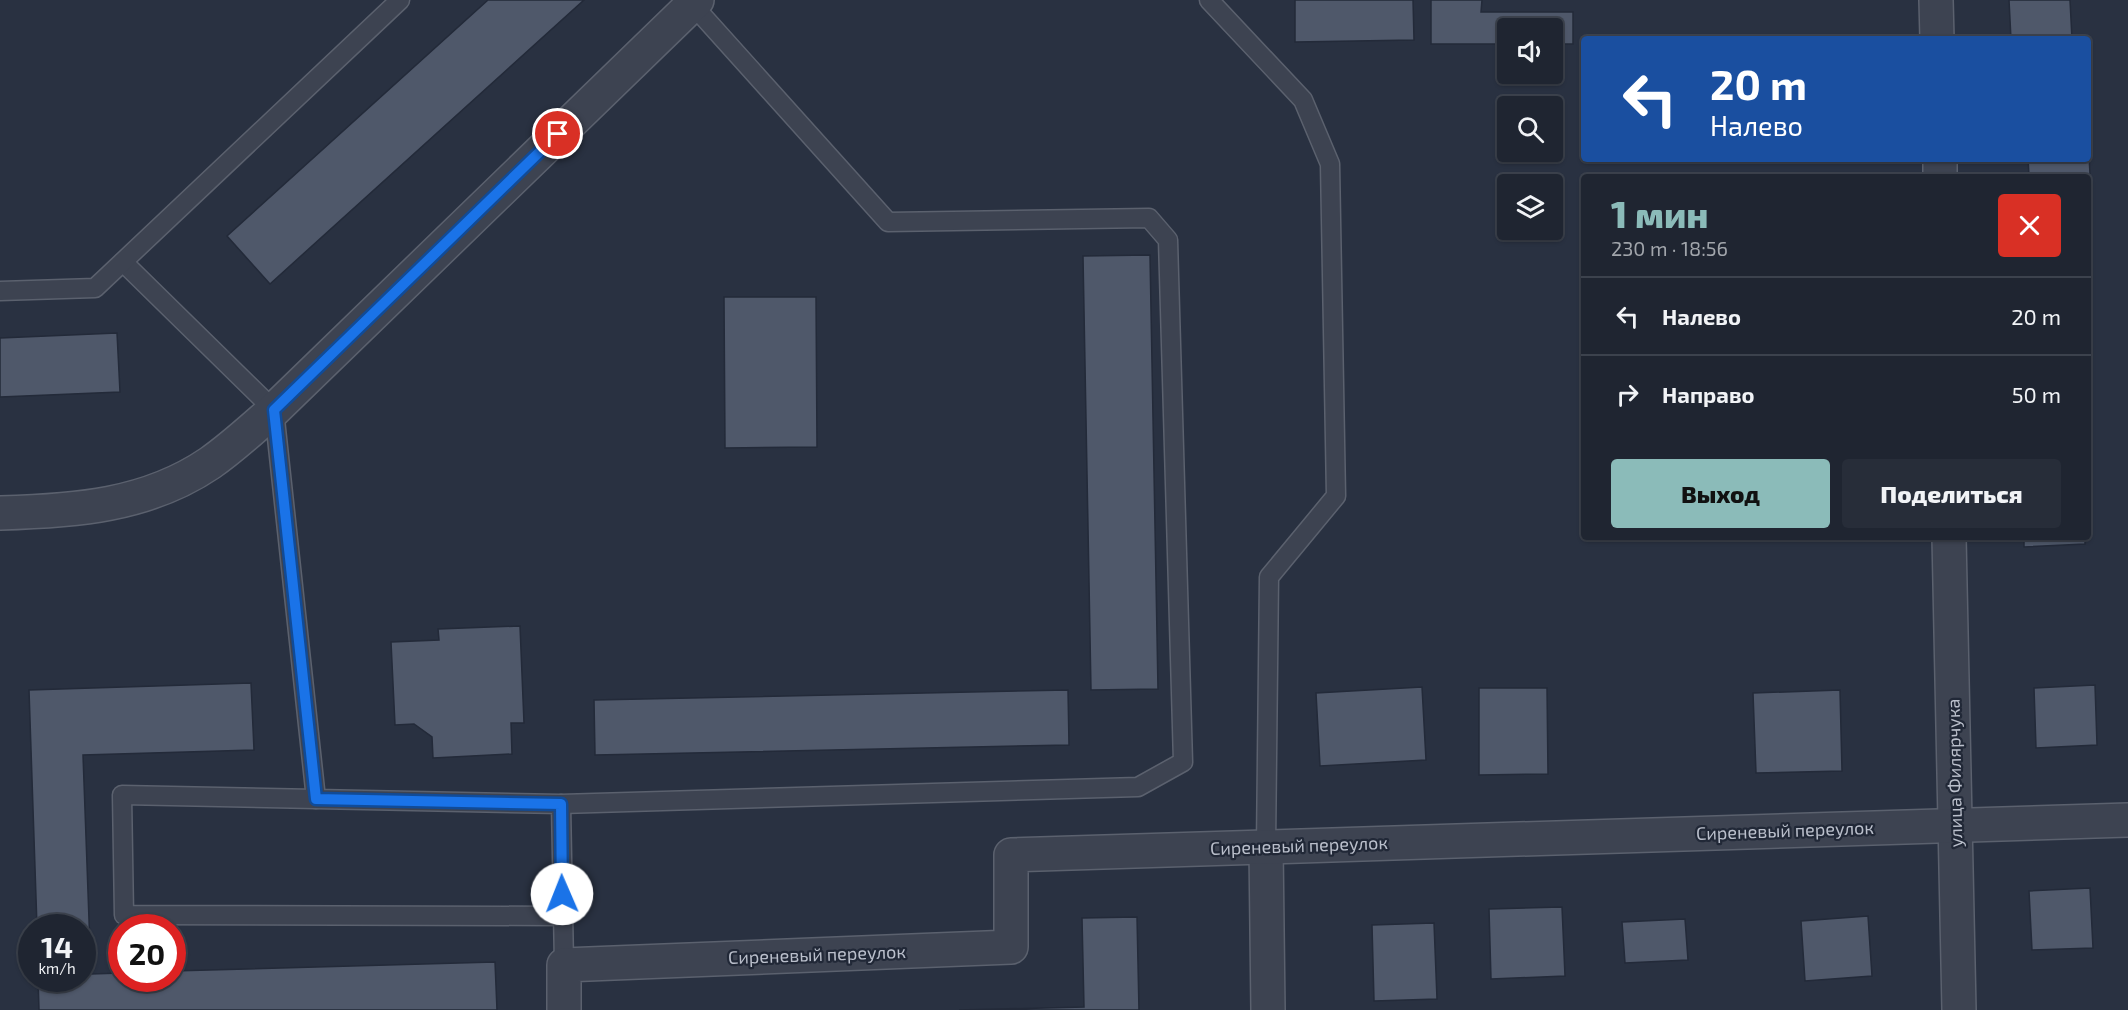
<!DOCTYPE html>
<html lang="ru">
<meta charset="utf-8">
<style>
body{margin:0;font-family:"Exo 2",sans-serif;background:#272d39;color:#f1f3f6;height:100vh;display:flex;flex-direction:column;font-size:22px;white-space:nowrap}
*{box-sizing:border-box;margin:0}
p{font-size:20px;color:#a1a5ab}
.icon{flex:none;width:33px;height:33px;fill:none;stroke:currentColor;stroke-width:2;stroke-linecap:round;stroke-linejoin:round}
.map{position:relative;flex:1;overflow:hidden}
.details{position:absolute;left:1581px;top:174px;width:510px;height:366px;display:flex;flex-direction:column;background:#1f2531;border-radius:6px;box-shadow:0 2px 4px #0004,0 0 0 2px #3c424d}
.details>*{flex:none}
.top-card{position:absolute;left:1581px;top:36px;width:510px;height:126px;border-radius:6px;box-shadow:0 2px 4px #0004,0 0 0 2px #3c424d;background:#1a4fa0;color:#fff;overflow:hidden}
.controls{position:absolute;left:1497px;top:18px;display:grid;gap:12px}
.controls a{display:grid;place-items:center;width:66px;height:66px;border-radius:6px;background:#1f2531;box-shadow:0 2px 4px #0004,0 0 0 2px #3c424d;font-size:30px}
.speed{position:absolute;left:18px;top:914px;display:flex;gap:12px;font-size:30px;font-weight:700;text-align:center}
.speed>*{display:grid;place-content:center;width:78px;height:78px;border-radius:50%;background:#1f2531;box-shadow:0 2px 4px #0004,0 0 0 2px #3c424d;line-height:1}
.speed small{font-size:15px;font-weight:400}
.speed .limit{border:9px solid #d22;background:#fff;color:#111}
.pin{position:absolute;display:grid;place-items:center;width:51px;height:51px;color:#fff;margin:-26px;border:3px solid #fff;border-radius:50%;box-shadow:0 2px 6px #0007}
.me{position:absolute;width:66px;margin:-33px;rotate:359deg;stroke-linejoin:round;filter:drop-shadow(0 0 4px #0008)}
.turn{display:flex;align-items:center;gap:21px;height:126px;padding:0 30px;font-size:27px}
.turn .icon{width:78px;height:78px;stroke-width:2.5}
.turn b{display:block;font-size:42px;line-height:51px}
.round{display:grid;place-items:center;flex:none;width:63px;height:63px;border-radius:6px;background:#272d39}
.overview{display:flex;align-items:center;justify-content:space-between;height:102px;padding:0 30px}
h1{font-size:36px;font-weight:800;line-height:45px;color:#8bbbb9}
.cta{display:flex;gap:12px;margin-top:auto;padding:12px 30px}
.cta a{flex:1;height:69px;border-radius:6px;background:#8bbbb9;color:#111;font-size:24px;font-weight:800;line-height:69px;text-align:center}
.cta a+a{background:#272d39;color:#f1f3f6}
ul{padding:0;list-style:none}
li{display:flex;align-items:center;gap:18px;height:78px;padding:0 30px;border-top:2px solid #3c424d}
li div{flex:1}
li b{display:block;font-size:22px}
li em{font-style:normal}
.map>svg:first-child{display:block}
.building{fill:#4f586a;stroke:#232a39;stroke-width:1.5}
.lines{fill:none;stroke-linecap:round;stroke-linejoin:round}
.service-casing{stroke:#5b616e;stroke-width:21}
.minor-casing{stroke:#5b616e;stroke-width:36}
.service{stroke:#3d4351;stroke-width:18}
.minor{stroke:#3d4351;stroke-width:33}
.route-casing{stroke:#114b97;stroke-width:15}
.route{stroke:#1a73e8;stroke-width:10}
.labels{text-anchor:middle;stroke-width:4.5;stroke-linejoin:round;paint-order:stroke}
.street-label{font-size:18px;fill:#babfcb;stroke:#212837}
</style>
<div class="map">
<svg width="2128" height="1010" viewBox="0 0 2128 1010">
<rect width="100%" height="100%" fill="#293141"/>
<g class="building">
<polygon points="488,0 584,0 270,284 227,236"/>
<polygon points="1295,0 1413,0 1414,40 1295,42"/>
<polygon points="1431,0 1482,0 1481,12 1573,12 1573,44 1552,44 1552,28 1508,28 1508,44 1431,44"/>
<polygon points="2009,0 2070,0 2072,39 2011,39"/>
<polygon points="2088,138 2090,174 2029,176 2028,159 2088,159"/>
<polygon points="1150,255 1158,689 1091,690 1083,256"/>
<polygon points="724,297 816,297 817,447 725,448"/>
<polygon points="117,333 120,392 0,397 0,338"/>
<polygon points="2024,537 2085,537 2085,544 2024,547"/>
<polygon points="520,626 524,723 511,723 512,754 433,758 432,737 414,724 395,725 391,642 439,640 438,629"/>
<polygon points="251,683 254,750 83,755 91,974 122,973 122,978 172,978 172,971 495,962 497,1010 39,1010 38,978 82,978 82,927 37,927 29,690"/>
<polygon points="2095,685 2097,745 2036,748 2034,688"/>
<polygon points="1422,687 1426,760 1320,766 1316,693"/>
<polygon points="1479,688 1547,688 1548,774 1479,775"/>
<polygon points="1068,690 1069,745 595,755 594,700"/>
<polygon points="1840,690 1842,771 1756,773 1753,693"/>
<polygon points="2090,888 2093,948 2032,950 2029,891"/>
<polygon points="1562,907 1565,976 1491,979 1489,909"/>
<polygon points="1868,916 1872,976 1805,981 1801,921"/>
<polygon points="1137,917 1139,1010 959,1010 1084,1007 1082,918"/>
<polygon points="1685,919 1688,960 1625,963 1622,922"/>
<polygon points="1434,923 1437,999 1374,1001 1372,925"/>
</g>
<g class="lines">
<defs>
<g id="service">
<polyline points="1209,0 1303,100 1330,164 1336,496 1269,577 1266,847"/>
<polyline points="123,262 274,410 316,799 561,804 564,965"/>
<polyline points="0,291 95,288 400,0"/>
<polyline points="316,799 122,795 124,915 563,916"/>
<polyline points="561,804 1138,787 1183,762 1168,240 1149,218 888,222 692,4"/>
</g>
<g id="minor">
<polyline points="1936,0 1937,39"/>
<polyline points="1940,159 1940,177"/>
<path d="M 0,513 C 74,511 147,506 210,463 C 233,447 253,428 274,410 L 697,0"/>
<polyline points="1949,537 1959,1010"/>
<polyline points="1266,847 1268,1010"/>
<polyline points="564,1010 564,965 1011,947 1011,855 2128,820"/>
</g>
</defs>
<use href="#service" class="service-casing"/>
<use href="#minor" class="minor-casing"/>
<use href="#service" class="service"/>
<use href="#minor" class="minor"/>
</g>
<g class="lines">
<defs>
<polyline id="route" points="558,134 274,410 316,799 561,804 562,894"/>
</defs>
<use href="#route" class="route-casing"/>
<use href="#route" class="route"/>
</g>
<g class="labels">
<g class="street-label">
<text transform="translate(1955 773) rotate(-91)" y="6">улица Филярчука</text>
<text transform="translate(1785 831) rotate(-2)" y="6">Сиреневый переулок</text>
<text transform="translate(1299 846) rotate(-2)" y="6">Сиреневый переулок</text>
<text transform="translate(817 955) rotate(-2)" y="6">Сиреневый переулок</text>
</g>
</g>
</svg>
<div class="controls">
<a><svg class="icon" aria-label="sound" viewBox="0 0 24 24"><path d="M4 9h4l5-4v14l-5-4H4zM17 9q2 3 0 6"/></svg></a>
<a><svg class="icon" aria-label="search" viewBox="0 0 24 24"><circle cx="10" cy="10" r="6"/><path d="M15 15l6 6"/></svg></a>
<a><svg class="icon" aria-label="layers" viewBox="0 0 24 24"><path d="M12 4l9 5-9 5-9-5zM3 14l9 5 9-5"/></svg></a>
</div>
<div class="speed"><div>14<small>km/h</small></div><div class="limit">20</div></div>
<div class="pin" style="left:558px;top:134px;background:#d93025"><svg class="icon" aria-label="arrive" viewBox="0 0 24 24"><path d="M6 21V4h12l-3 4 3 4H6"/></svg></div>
<svg class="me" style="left:562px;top:894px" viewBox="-20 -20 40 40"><circle r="19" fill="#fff"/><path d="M0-13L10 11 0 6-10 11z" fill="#1a73e8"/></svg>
<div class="top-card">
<div class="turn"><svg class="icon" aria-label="left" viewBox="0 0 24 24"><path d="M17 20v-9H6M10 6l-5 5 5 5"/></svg><div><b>20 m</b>Налево</div></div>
</div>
<section class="details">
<div class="overview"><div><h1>1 мин</h1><p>230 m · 18:56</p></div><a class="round" style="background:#d93025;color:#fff"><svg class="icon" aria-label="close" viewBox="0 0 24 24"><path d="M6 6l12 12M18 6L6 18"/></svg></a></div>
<ul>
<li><svg class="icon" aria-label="left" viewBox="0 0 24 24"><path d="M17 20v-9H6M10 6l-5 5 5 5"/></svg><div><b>Налево</b></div><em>20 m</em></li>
<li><svg class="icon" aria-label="right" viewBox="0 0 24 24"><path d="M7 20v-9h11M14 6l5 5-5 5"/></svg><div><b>Направо</b></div><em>50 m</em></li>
</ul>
<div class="cta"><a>Выход</a><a>Поделиться</a></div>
</section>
</div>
